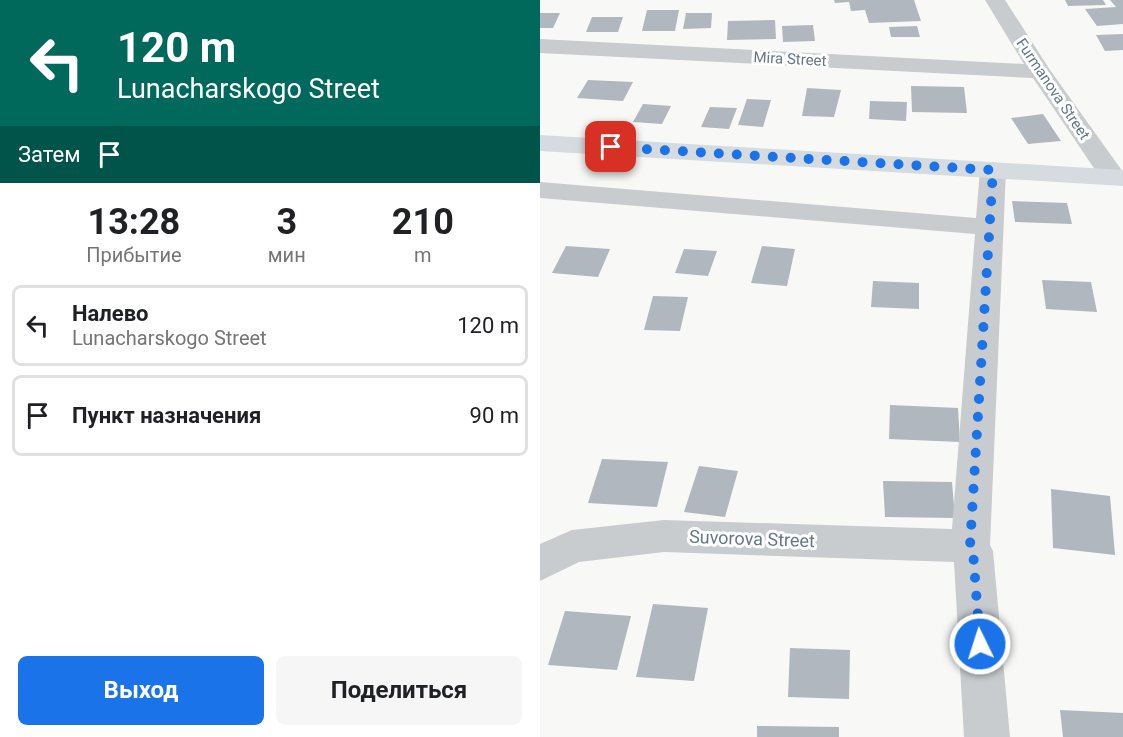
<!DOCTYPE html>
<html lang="ru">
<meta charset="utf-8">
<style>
body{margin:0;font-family:Roboto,sans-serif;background:#f6f6f6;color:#202124;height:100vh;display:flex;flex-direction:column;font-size:22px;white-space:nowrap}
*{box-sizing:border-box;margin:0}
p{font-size:20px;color:#757577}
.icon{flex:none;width:33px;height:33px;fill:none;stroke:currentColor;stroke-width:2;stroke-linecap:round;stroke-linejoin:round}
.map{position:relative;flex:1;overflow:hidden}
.details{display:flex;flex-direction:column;background:#fff;width:540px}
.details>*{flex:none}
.banner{background:#00695c;color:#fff;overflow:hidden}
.pin{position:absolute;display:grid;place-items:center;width:51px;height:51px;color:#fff;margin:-26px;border-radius:12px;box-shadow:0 3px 9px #0006}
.me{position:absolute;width:66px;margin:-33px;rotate:356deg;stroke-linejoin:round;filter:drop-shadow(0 0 4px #0008)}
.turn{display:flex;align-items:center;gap:21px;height:126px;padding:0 18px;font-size:27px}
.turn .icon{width:78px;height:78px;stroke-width:2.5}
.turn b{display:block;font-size:42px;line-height:51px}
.then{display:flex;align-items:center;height:57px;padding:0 18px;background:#0003;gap:12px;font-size:22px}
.eta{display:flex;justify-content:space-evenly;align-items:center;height:102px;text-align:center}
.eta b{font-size:36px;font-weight:700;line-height:42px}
.primary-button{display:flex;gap:12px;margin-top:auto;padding:12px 18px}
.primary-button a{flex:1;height:69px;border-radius:9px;background:#1a73e8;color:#fff;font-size:24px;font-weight:700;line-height:69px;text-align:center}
.primary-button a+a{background:#f6f6f6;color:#202124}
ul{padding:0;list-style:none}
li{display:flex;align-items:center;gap:18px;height:81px;margin:0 12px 9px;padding:0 6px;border:3px solid #e0e0e0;border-radius:9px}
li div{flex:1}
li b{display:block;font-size:22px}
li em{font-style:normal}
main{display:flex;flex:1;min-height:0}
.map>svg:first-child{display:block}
.building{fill:#b0b7be}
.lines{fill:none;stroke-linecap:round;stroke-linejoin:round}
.minor{fill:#c8cccf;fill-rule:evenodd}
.major{fill:#d6dbe0;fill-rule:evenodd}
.route{stroke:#1a73e8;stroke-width:10;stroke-dasharray:0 18}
.labels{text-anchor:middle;stroke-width:6;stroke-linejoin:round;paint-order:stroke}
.far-street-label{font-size:15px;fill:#657689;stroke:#fff}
.street-label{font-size:18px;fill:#657689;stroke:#fff}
</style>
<main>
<section class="details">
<div class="banner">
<div class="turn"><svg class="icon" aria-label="left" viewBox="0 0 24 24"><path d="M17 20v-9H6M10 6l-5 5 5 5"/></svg><div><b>120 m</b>Lunacharskogo Street</div></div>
<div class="then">Затем<svg class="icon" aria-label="arrive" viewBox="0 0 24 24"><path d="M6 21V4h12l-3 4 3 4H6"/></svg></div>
</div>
<div class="eta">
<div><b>13:28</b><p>Прибытие</p></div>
<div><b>3</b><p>мин</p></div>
<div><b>210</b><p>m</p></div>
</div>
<ul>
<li><svg class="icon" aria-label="left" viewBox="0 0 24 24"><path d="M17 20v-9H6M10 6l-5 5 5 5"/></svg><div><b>Налево</b><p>Lunacharskogo Street</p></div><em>120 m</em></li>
<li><svg class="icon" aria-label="arrive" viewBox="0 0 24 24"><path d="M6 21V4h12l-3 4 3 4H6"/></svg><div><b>Пункт назначения</b></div><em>90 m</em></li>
</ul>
<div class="primary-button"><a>Выход</a><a>Поделиться</a></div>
</section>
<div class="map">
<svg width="583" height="737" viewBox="0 0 583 737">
<rect width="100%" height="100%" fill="#f8f9f6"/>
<g class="building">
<polygon points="294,0 374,0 381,21 329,23 325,10 311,11 309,2 295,3"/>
<polygon points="525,0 563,0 566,5 528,6"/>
<polygon points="570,0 583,0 583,24 557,26 545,9 576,7"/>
<polygon points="107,10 139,10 135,31 102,31"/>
<polygon points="0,13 20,13 13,28 0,28"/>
<polygon points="146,13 172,13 171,28 143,29"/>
<polygon points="52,17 83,17 78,32 46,32"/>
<polygon points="235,20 236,39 187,40 188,21"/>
<polygon points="273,25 275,41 243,42 242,26"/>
<polygon points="377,26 380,37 351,37 349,27"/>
<polygon points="583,34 583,50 565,51 556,35"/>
<polygon points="48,80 93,82 83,101 37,98"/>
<polygon points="371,86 424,87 427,113 372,112"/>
<polygon points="267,88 301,90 294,117 262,116"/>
<polygon points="207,99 231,100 223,127 198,125"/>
<polygon points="330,101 367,102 366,121 329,119"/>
<polygon points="103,104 131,106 122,124 93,122"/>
<polygon points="170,107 197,108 189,129 161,127"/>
<polygon points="503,114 521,141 488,144 471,118"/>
<polygon points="472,201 527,203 532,224 475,222"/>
<polygon points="26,246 70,249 58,277 12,273"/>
<polygon points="222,246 255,249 247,286 211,283"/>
<polygon points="144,249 177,251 168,276 135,273"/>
<polygon points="502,280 551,282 557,312 506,309"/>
<polygon points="333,281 379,283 379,309 331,307"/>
<polygon points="113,296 148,297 140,331 104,330"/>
<polygon points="350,405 418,408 420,442 349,439"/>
<polygon points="62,459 128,462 117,507 48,503"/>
<polygon points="159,466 198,471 185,517 144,512"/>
<polygon points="343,481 412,482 415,518 345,517"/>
<polygon points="511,489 570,496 575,555 513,548"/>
<polygon points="113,604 168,608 154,681 96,677"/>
<polygon points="25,611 91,616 77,670 8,665"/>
<polygon points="250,648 310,650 309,699 248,697"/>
<polygon points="520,710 583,713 583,737 523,737"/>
<polygon points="217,726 299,727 299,737 217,737"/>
</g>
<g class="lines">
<g class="minor">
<polygon points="445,0 465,0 510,70 583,172 582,183 573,185 564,183 493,78 0,53 0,39 484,64"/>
<polygon points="453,162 462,164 466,170 450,545 453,551 470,737 424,737 414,562 124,552 39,562 0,581 0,544 32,530 124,520 412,529 435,234 0,198 0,182 436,218 440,170 444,164"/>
</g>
<polygon class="major" points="0,135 583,170 583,186 0,151"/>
</g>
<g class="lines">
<polyline class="route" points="71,147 453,170 430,546 433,551 440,644"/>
</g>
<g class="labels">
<g class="far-street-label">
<text transform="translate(250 59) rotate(3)" y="5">Mira Street</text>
<text transform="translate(513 89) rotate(56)" y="5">Furmanova Street</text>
</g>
<g class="street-label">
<text transform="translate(212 539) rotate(2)" y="6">Suvorova Street</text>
</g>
</g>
</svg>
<div class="pin" style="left:71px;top:147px;background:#d93025"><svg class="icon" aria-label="arrive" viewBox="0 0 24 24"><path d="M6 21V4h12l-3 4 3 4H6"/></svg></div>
<svg class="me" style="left:440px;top:644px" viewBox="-20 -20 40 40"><circle r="17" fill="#1a73e8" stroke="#fff" stroke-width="3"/><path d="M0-11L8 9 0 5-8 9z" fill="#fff"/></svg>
</div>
</main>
